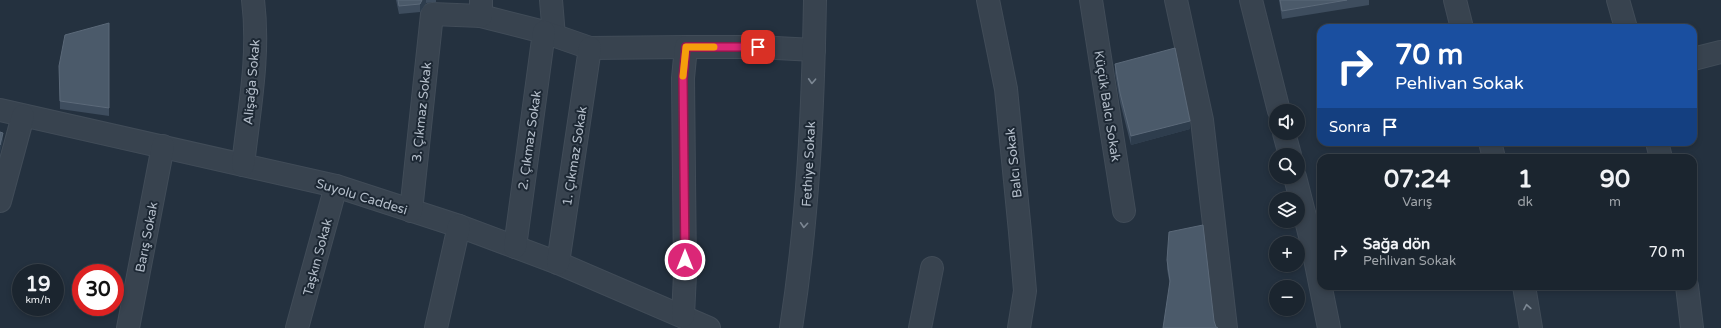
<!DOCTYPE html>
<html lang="tr">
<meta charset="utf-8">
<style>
body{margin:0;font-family:"Varela Round",sans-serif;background:#28313b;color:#f1f3f6;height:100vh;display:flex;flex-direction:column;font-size:15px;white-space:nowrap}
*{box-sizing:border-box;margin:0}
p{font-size:13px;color:#a0a5aa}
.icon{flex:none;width:22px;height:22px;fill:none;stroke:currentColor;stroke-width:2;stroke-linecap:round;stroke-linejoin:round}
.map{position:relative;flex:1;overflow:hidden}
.drawer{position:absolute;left:1317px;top:154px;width:380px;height:136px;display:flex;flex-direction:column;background:#1b252f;border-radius:12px;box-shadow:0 2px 6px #0003,0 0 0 1px #39424b}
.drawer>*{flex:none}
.top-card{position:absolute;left:1317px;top:24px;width:380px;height:122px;border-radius:12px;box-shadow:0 2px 6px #0003,0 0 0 1px #39424b;background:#1a4fa0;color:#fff;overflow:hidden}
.fabs{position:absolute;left:1269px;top:104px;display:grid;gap:8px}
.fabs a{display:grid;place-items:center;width:36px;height:36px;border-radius:50%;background:#1b252f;box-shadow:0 2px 6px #0003,0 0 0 1px #39424b;font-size:20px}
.speed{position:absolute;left:12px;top:264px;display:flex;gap:8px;font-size:20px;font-weight:700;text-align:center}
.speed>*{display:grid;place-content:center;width:52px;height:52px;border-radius:50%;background:#1b252f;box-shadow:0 2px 6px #0003,0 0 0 1px #39424b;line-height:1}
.speed small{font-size:10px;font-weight:400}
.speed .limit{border:6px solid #d22;background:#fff;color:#111}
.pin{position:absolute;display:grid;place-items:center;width:34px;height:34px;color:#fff;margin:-17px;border-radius:8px;box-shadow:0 2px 6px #0006}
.me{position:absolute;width:44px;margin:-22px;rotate:0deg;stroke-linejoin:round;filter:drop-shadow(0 0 3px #0008)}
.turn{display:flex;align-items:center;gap:14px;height:84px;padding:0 12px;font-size:18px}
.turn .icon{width:52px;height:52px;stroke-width:2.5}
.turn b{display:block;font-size:28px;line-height:34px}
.then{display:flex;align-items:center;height:38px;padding:0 12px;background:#0003;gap:8px;font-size:15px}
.eta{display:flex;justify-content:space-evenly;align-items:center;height:68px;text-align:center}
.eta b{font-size:24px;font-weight:700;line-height:28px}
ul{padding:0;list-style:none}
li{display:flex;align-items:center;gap:12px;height:60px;padding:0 12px}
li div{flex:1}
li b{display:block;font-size:15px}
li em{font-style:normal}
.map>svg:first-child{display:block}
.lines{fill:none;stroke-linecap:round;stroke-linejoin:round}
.minor-casing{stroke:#414c58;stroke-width:24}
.minor{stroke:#38434f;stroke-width:22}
.wall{fill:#3e4d5e}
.shaded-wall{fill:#2e3d4d}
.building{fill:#4b5a6a;stroke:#5b6979}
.oneway{stroke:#7c8793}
.route-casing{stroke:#8e194d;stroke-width:10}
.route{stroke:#db2777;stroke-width:7}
.slow{stroke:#f59e0b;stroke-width:7}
.labels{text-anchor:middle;stroke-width:4;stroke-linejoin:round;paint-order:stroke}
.street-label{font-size:13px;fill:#b4beca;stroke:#1d2834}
</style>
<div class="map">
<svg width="1721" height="328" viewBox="0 0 1721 328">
<rect width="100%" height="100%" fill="#24313f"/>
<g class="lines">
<defs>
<g id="minor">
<polyline points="551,0 554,36"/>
<polyline points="988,0 1006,89 1020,232 1025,291 1019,328"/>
<polyline points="1091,0 1124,211"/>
<polyline points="1176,0 1202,120 1226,328"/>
<polyline points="1251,0 1279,111"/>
<polyline points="1455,0 1462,28"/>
<polyline points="1618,0 1626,28"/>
<polyline points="481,16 544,32 590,48 686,47"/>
<polyline points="1693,59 1721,52"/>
<polyline points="0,110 336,186 459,226 558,263 709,328"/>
<polyline points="1284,133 1290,155"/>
<polyline points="1490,142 1494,158"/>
<polyline points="1657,142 1661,158"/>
<path d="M 243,165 C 249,110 260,55 253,0"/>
<polyline points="1295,177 1312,244 1329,328"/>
<polyline points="0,201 23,116"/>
<polyline points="411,211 432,14 481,16 481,0"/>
<polyline points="515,247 544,32"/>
<polyline points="558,263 590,48"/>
<polyline points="1524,286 1531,328"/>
<polyline points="1687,286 1692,328"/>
<polyline points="683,316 685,274 683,78 686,47 758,47 814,50"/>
<polyline points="128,328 163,146"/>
<polyline points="297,328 336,186"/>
<polyline points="436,328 459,226"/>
<path d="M 791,328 C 808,220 813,110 815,0"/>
<polyline points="920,328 932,268"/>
</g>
</defs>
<use href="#minor" class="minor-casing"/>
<use href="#minor" class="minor"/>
</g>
<g class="wall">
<polygon points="396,0 436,0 436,2 426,3 420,12 399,14"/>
<polygon points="1279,0 1369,0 1369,5 1282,19"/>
<polygon points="109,23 109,116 60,109 59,66"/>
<polygon points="1115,64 1190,129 1131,145 1120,102 1115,73"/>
<polygon points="1167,260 1214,321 1216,327 1170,285 1167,269"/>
</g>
<g class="shaded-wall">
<polygon points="422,0 426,0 426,3 420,12 420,4"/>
<polygon points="1190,121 1190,129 1131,145 1131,136"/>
<polygon points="3,133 3,141 0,153 0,145"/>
</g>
<g class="building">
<polygon points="398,0 422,0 420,4 399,6"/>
<polygon points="1280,0 1347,0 1282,11"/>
<polygon points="109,23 109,108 60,101 59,66 65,35"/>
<polygon points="1175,48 1190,121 1131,136 1120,93 1115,64"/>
<polygon points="0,132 3,133 0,145"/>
<polygon points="1203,225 1214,321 1216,327 1218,328 1163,328 1170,281 1167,260 1169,232"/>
</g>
<defs><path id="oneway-chevron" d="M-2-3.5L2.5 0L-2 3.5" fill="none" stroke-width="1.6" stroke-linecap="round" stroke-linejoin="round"/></defs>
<g class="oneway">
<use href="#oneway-chevron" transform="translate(812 81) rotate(93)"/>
<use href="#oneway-chevron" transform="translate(804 225) rotate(94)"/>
<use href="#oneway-chevron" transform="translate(1527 307) rotate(-100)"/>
</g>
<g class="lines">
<defs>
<polyline id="route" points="685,260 683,78 686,47 758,47"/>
</defs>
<use href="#route" class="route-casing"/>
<use href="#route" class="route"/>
<polyline class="slow" points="683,76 686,47 714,47"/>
</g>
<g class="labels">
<g class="street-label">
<text transform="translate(251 82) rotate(-85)" y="5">Alişağa Sokak</text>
<text transform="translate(1108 106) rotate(81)" y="5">Küçük Balcı Sokak</text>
<text transform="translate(421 112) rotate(-84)" y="5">3. Çıkmaz Sokak</text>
<text transform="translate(529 140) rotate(-82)" y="5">2. Çıkmaz Sokak</text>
<text transform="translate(574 156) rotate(-81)" y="5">1. Çıkmaz Sokak</text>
<text transform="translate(1013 163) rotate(-96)" y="5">Balcı Sokak</text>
<text transform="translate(808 164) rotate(-87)" y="5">Fethiye Sokak</text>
<text transform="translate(362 196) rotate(17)" y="5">Suyolu Caddesi</text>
<text transform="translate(146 237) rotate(-79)" y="5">Barış Sokak</text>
<text transform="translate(317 257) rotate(-75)" y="5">Taşkın Sokak</text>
</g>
</g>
</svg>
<div class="fabs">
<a><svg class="icon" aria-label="sound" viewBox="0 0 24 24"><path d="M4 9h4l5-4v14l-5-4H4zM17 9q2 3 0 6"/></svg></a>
<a><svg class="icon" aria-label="search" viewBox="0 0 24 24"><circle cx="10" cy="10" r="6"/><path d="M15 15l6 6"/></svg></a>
<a><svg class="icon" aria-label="layers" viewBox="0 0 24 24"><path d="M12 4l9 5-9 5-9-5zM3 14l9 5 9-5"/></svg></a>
<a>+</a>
<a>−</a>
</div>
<div class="speed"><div>19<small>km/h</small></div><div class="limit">30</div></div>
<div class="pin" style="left:758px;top:47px;background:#d93025"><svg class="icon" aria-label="arrive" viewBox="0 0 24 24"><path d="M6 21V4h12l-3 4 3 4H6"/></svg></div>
<svg class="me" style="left:685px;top:260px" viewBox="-20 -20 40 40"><circle r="17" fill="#db2777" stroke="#fff" stroke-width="3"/><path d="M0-11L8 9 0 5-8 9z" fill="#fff"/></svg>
<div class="top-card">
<div class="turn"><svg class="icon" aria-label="right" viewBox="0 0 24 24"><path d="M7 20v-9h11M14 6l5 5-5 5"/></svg><div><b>70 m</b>Pehlivan Sokak</div></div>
<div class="then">Sonra<svg class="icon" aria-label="arrive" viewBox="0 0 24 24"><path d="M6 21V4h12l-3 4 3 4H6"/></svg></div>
</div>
<section class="drawer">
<div class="eta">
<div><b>07:24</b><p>Varış</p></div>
<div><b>1</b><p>dk</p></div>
<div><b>90</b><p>m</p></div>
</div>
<ul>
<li><svg class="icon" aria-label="right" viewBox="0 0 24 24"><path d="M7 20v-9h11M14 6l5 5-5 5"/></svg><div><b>Sağa dön</b><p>Pehlivan Sokak</p></div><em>70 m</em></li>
</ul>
</section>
</div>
